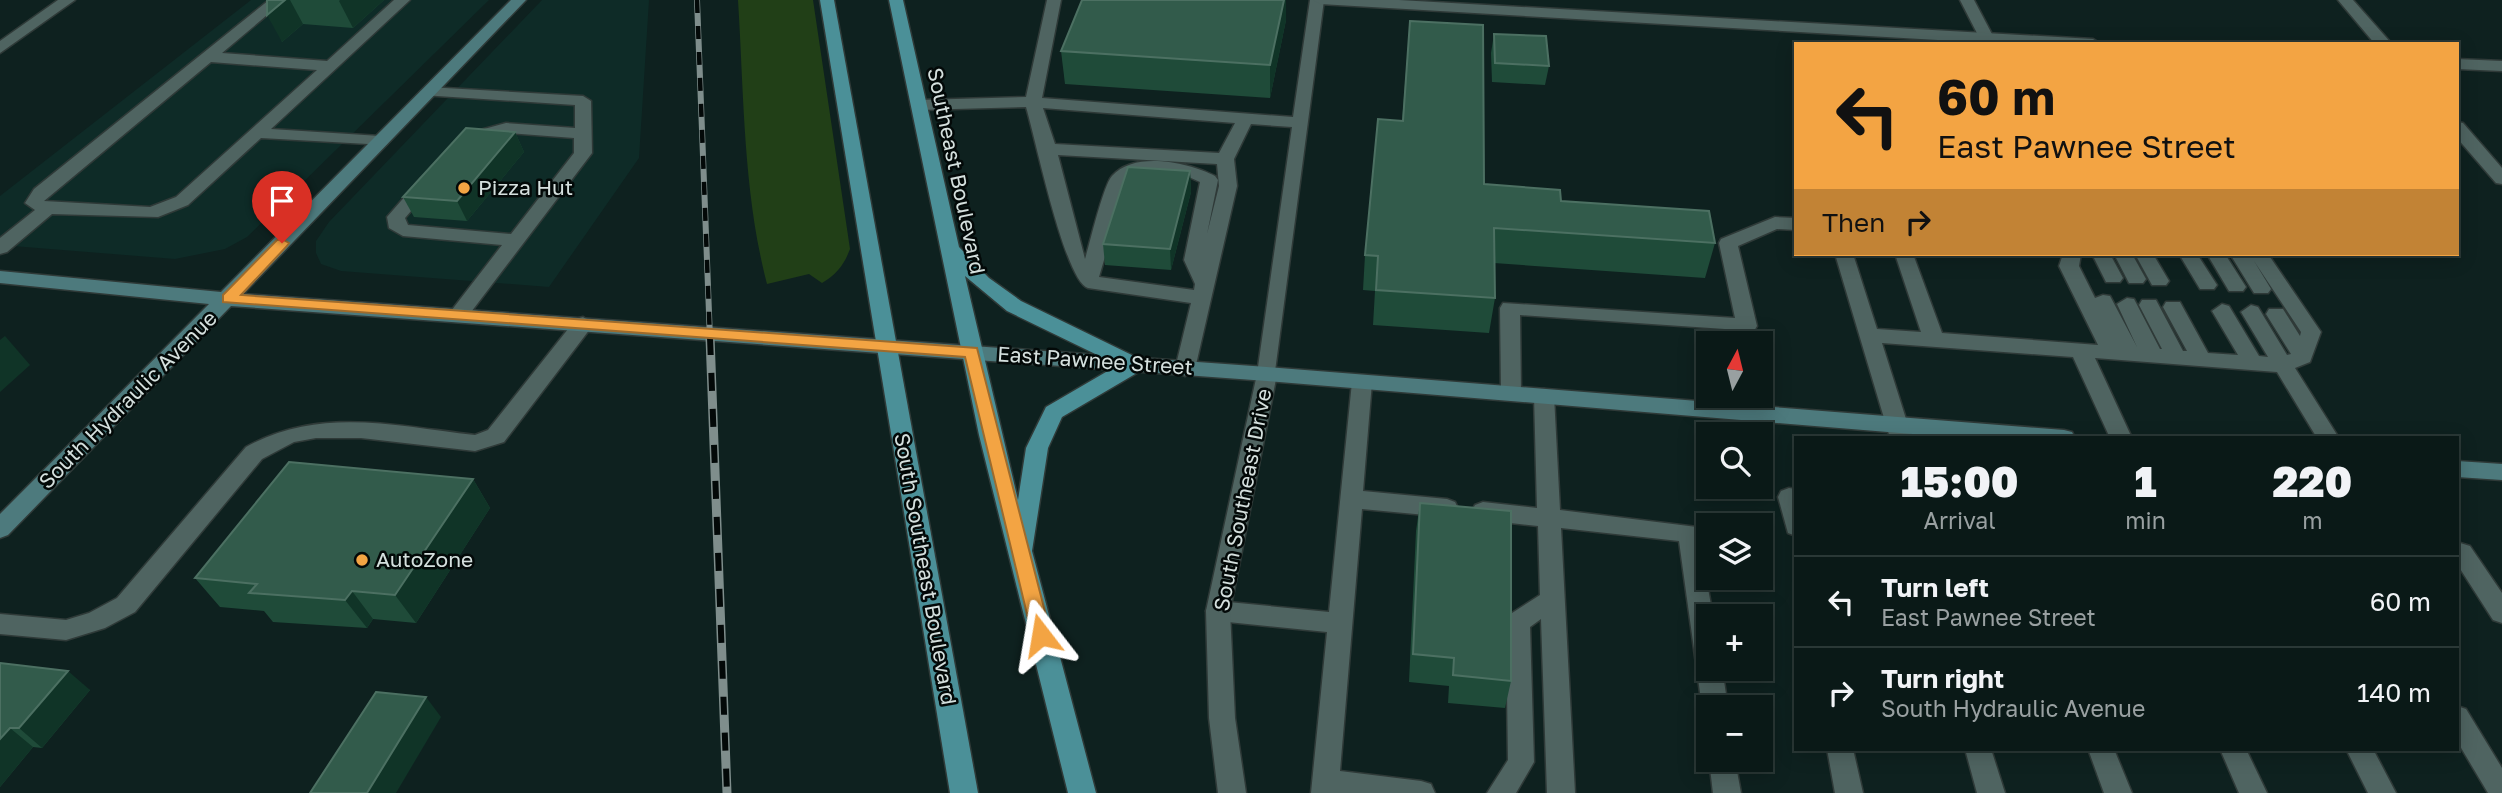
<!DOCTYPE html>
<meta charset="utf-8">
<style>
body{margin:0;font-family:"Golos Text",sans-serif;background:#132220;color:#f1f3f6;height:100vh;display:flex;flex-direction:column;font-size:26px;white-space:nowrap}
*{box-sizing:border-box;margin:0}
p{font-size:23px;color:#99a0a1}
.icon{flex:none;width:38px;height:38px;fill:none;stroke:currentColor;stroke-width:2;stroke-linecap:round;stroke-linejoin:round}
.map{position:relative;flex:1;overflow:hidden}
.drawer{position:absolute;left:1794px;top:436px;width:665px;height:315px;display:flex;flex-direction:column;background:#0a1917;border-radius:0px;box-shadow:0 4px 18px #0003,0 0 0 2px #2a3836}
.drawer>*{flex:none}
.top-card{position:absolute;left:1794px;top:42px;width:665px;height:214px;border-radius:0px;box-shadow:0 4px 18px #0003,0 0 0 2px #2a3836;background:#f3a443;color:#111;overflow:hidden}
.needle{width:46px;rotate:7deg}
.fabs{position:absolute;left:1696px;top:331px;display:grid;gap:14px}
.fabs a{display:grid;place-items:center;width:77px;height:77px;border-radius:0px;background:#0a1917;box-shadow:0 4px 18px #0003,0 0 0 2px #2a3836;font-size:35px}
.pin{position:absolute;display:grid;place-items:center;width:60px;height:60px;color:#fff;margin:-72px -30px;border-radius:50% 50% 50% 0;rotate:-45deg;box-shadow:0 0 7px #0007}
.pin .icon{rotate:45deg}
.me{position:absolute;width:77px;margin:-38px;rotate:346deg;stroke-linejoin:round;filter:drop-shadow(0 0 5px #0008)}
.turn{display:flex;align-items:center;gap:24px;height:147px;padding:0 28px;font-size:32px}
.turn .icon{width:91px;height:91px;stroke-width:2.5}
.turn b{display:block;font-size:49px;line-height:60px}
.then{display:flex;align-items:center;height:66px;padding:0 28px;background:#0003;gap:14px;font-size:26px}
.eta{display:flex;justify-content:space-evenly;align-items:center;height:119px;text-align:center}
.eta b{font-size:42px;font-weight:800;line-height:49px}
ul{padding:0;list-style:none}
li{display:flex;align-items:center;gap:21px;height:91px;padding:0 28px;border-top:2px solid #2a3836}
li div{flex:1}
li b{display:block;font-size:26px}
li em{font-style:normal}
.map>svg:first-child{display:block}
.built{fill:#0e2b27}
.green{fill:#213f17}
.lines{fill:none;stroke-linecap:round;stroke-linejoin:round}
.lane-casing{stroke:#2f3a38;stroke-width:3}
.street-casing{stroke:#2f3a38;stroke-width:3}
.secondary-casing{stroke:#2f3a38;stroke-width:3}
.primary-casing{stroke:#2f3a38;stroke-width:3}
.lane{fill:#4f6461;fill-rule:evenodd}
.street{fill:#4f6461;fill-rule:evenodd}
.secondary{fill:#4d7a7d;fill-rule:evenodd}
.primary{fill:#4b9098;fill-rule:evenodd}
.rail-far1-casing{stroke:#7f8e8c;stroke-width:6}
.rail-casing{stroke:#7f8e8c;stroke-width:9}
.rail-far1{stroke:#030908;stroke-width:4.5;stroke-dasharray:13;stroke-linecap:butt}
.rail{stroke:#030908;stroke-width:6;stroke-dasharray:18;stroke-linecap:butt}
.wall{fill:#1f4b39}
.shaded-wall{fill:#103427}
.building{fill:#325b4b;stroke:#4c7062;stroke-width:2}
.route{fill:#f3a443;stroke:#9e6b2c;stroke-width:2}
.poi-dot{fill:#f3a443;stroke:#030908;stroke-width:2.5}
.labels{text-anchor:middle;stroke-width:5;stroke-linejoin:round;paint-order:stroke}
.street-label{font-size:21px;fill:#d5e0de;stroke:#030908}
.poi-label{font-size:21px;fill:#d5e0de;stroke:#030908;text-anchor:start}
</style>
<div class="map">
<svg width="2502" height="793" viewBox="0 0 2502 793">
<rect width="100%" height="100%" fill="#0e211f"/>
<g class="built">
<polygon points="251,0 489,0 247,237 225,249 175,259 0,245 0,196"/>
<polygon points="542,0 649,0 639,158 549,287 341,271 321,264 316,253 316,241 329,222"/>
</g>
<path class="green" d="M 738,0 L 813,0 L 850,249 C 844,265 837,274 822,283 L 809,274 L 767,284 C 743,192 744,94 738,0 Z"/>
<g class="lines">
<defs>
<g id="lane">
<path d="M 269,0 L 285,0 L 222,53 L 327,61 L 394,0 L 410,0 L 271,129 L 380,136 L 389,141 L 386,145 L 261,138 L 188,205 L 158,217 L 52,214 L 7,252 L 0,254 L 0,238 L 35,210 L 25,203 L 34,189 ZM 211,62 L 317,70 L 176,197 L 150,207 L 44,201 Z"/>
<path d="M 1047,0 L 1061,0 L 1042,98 L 1293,117 L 1310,0 L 1324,0 L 1274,379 L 1260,379 L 1257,374 L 1292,127 L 1251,124 L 1234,159 L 1237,186 L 1195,369 L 1185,376 L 1175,369 L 1191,303 L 1088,288 C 1065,282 1035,136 1026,107 L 919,110 L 911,105 L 919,100 L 1026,97 ZM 1043,108 L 1235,123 L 1219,153 L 1055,144 ZM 1058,155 L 1217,164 L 1219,186 L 1207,234 L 1218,180 L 1215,176 C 1190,163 1135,150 1112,176 C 1103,186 1090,243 1085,259 ZM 1164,172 L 1182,174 L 1200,182 L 1184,260 L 1195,284 L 1194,290 L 1099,277 L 1127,182 L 1144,173 Z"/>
<polygon points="1960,0 1974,0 1994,38 1991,41 1981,41"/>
<polygon points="2338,0 2353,0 2392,44 2375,44"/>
<polygon points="428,87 583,96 591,101 592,153 465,320 458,322 448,315 502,245 403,236 389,228 387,217 421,178 427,177 436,182 405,218 408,225 511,234 574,153 574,138 507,133 468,144 459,139 462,135 506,123 575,128 575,105 422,95 420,92"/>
<polygon points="1775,217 1796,218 1796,230 1777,229 1738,246 1757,326 1754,331 1520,315 1521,393 1518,398 1504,398 1501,393 1500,308 1503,303 1735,318 1719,243 1721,239"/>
<polygon points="1835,254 1853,254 1877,329 1921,332 1895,254 1913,254 1942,333 2098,345 2059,266 2063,254 2081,254 2079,266 2095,298 2103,295 2110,296 2137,347 2117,304 2127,298 2134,299 2160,349 2162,349 2139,305 2142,300 2156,300 2183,351 2187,351 2163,307 2166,302 2180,302 2208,353 2238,355 2212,311 2222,304 2229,306 2259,356 2268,357 2241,312 2251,305 2258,307 2287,355 2291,354 2266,314 2269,309 2283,309 2300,336 2301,332 2254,261 2271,289 2268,293 2254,293 2230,254 2268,254 2321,332 2310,362 2295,368 2339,438 2317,438 2277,372 2095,358 2132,438 2110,438 2073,357 1882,343 1912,438 1890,438"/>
<polygon points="2092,254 2110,254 2123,278 2120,282 2106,282"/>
<polygon points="2114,254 2132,254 2146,279 2143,283 2129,283"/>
<polygon points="2135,254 2153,254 2169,281 2166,285 2152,285"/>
<polygon points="2179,254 2197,254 2217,285 2214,289 2200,289"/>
<polygon points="2207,254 2225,254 2246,287 2243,291 2229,291"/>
<path d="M 583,317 L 593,324 L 590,329 L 504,442 L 475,451 L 361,438 L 316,438 L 294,442 L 262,459 L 135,612 L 105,628 L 66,640 L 0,634 L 0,614 L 66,620 L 89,613 L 117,598 L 246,447 C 320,406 395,426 475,435 L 488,430 L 576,319 Z"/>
<polygon points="1362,375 1369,377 1372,382 1363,491 1447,499 1455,502 1458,508 1455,514 1447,517 1362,509 1340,771 1421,781 1431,784 1435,793 1311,793 1327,632 1218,621 1209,618 1206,611 1209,604 1218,601 1329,612 1352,382 1355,377"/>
<polygon points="1544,389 1551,391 1554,396 1560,510 1697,527 1713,616 1708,616 1708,668 1722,668 1728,707 1708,707 1708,716 1702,707 1679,541 1561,528 1575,793 1547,793 1541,619 1530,627 1534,762 1516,793 1487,793 1508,760 1506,622 1509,615 1540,595 1538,526 1483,520 1475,517 1472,511 1475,505 1483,502 1537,508 1534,396 1537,391"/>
<polygon points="1722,396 1742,396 1746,412 1743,417 1727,417"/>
<polygon points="1789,488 1796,489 1796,536 1788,533 1778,497 1781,491"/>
<polygon points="2457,542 2470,546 2502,593 2502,623 2493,620 2457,564"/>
<polygon points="2457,706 2466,709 2502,768 2502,793 2488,793 2457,741"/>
<polygon points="1827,749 1853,749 1863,793 1835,793"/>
<polygon points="1965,749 1991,749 2005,793 1977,793"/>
<polygon points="2088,749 2114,749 2132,793 2104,793"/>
<polygon points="2220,749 2246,749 2267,793 2239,793"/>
<polygon points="2346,749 2373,749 2396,793 2368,793"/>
<polygon points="1709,760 1735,760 1741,793 1713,793"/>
</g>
<g id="street">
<polygon points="58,0 75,0 0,53 0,41"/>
<polygon points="1313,0 1399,0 2093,39 2101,44 2007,44 1320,4"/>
<polygon points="2457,59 2502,61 2502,71 2457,69"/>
<polygon points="2457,122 2463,123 2502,168 2502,184 2496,183 2457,138"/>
<polygon points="1267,367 1277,374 1230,611 1235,718 1246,793 1218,793 1209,718 1206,611 1257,374"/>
</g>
<g id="secondary">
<polygon points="511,0 526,0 243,294 1267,367 2064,430 2072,432 2075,438 1961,438 1267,381 231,306 8,535 0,538 0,514 209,304 0,283 0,271 221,292"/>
<polygon points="2457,461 2502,464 2502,480 2457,477"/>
</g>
<g id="primary">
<polygon points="820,0 834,0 978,793 950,793"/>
<path d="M 889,0 L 903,0 L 959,247 L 989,278 L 1021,301 L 1142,360 L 1145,365 L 1142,370 L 1062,417 L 1048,448 L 1032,551 L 1096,793 L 1068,793 L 979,435 ZM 965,276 L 1007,311 L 1118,365 L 1046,407 L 1026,448 L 1018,500 Z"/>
</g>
</defs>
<use href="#lane" class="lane-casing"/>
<use href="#street" class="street-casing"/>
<use href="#secondary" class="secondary-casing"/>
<use href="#primary" class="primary-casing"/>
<use href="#lane" class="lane"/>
<use href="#street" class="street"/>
<use href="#secondary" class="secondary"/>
<use href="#primary" class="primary"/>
<defs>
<polyline id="rail-far1" points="697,0 710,339"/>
<polyline id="rail" points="710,337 727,793"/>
</defs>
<use href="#rail-far1" class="rail-far1-casing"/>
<use href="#rail" class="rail-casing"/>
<use href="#rail-far1" class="rail-far1"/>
<use href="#rail" class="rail"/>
</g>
<g class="wall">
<polygon points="267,0 384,0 353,28 303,24 282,42"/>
<polygon points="1286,20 1270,98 1065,84 1061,51"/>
<polygon points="1410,21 1484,184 1561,201 1715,243 1705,278 1494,263 1495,298 1489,333 1373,325 1375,291 1363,290 1365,255 1402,121"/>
<polygon points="1494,34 1549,66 1545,85 1492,82 1491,53"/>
<polygon points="515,132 524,152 467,221 414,217 403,197"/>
<polygon points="1190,171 1191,192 1171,270 1105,265 1103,244"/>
<polygon points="473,479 490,508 416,623 373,619 367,628 273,622 264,611 220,607 195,578"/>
<polygon points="1420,503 1511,681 1505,708 1448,703 1449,686 1409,682 1416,531"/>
<polygon points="0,663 90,690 42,748 33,747 0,787"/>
</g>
<g class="shaded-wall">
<polygon points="285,0 290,0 303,24 282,42 267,15"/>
<polygon points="340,0 384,0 353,28 339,1"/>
<polygon points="1284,0 1286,0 1286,20 1270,98 1270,65"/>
<polygon points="515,132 524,152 467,221 457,201"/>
<polygon points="1190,171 1191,192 1171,270 1170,249"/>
<polygon points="5,336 30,365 0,392 0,340"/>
<polygon points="473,479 490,508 416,623 395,595"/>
<polygon points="352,591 373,619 367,628 345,600"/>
<polygon points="68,671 90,690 42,748 19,728"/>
<polygon points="426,697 441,717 396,793 367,793"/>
<polygon points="10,728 33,747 0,787 0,739"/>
</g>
<g class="building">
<polygon points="267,0 285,0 267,15"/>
<polygon points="1082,0 1284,0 1270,65 1061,51"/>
<polygon points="1410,21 1483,25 1484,184 1560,190 1561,201 1709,211 1715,243 1494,228 1495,298 1376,290 1378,256 1365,255 1378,119 1403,121"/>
<polygon points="1494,34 1546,36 1549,66 1495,63"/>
<polygon points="466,128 515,132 457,201 403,197"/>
<polygon points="1128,167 1190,171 1170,249 1103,244"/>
<polygon points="289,462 473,479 395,595 352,591 345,600 249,593 257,584 195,578"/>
<polygon points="1420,503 1511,511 1511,681 1453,675 1454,658 1413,654"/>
<polygon points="0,663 68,671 19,728 10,728 0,739"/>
<polygon points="376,692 426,697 367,793 310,793"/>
</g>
<polygon class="route" points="282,239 289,243 287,246 241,295 977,348 1051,635 1048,641 1035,641 1032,635 965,357 223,302 223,295 277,240"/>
<g class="poi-dot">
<circle cx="464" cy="188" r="7"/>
<circle cx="362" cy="560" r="7"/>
</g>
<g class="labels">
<g class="street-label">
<text transform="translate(956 171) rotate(78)" y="7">Southeast Boulevard</text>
<text transform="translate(1095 361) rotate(4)" y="7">East Pawnee Street</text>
<text transform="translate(128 400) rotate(-45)" y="7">South Hydraulic Avenue</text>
<text transform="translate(1243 500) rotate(-79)" y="7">South Southeast Drive</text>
<text transform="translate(925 569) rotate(80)" y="7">South Southeast Boulevard</text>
</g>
<g class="poi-label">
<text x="478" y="195">Pizza Hut</text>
<text x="376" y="567">AutoZone</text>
</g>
</g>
</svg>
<div class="fabs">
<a><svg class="needle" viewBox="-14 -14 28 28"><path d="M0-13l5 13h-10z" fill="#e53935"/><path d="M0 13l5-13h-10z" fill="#99a0a1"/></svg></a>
<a><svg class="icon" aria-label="search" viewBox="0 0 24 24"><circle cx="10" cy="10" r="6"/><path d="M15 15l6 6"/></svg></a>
<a><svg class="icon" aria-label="layers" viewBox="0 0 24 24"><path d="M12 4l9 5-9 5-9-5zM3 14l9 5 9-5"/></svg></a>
<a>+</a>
<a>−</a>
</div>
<div class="pin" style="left:282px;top:243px;background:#d93025"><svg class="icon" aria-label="arrive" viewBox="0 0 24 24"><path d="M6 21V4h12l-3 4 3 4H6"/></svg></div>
<svg class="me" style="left:1041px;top:635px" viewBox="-20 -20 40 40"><path d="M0-17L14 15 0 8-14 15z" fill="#f3a443" stroke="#fff" stroke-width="4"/></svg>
<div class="top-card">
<div class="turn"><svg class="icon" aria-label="left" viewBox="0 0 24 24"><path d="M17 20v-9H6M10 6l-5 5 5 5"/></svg><div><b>60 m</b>East Pawnee Street</div></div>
<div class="then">Then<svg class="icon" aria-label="right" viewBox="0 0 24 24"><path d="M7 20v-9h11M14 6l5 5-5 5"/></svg></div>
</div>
<section class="drawer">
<div class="eta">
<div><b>15:00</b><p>Arrival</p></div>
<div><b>1</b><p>min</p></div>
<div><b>220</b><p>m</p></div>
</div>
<ul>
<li><svg class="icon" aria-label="left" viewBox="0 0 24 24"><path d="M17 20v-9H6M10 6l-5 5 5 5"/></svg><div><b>Turn left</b><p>East Pawnee Street</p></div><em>60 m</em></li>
<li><svg class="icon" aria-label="right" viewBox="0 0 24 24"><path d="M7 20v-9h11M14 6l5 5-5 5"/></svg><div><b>Turn right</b><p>South Hydraulic Avenue</p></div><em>140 m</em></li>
</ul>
</section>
</div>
